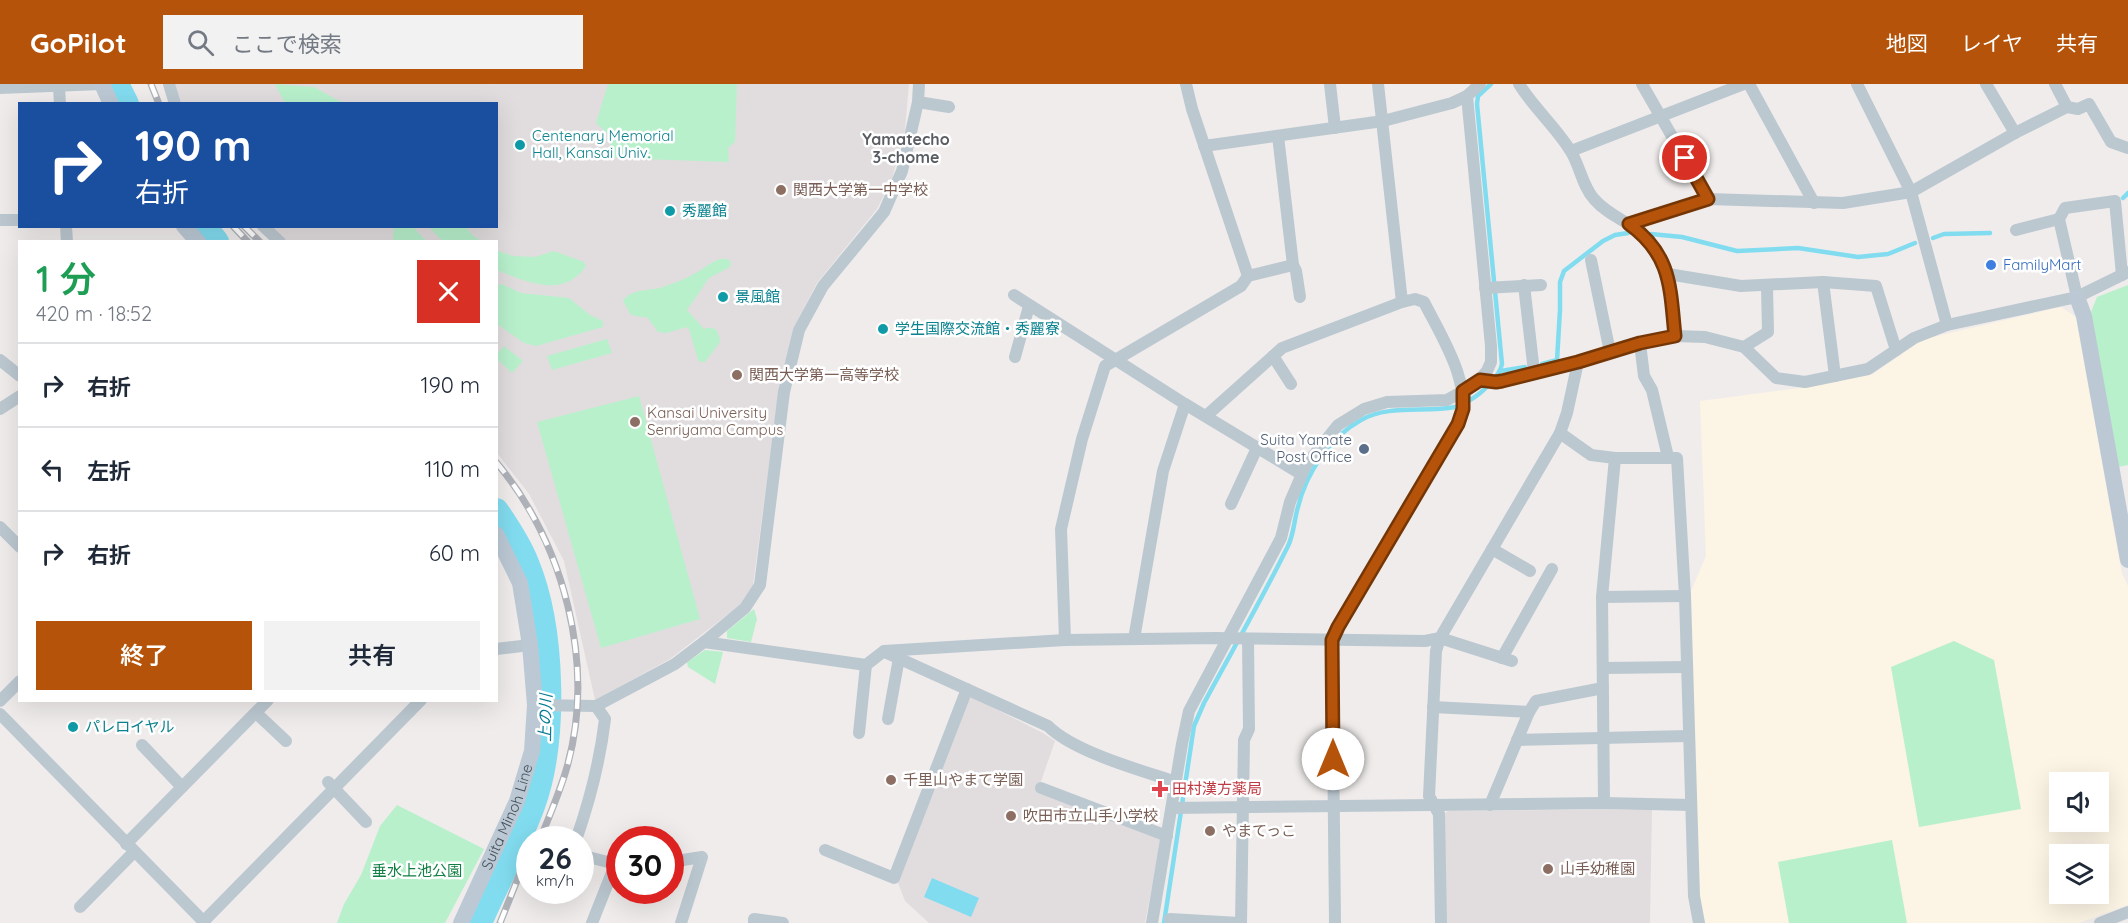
<!DOCTYPE html>
<html lang="ja">
<meta charset="utf-8">
<style>
body{margin:0;font-family:Quicksand,"Noto Sans JP",sans-serif;background:#f2f2f3;color:#1f2937;height:100vh;display:flex;flex-direction:column;font-size:22px;white-space:nowrap}
*{box-sizing:border-box;margin:0}
p{font-size:20px;color:#747a83}
.icon{flex:none;width:33px;height:33px;fill:none;stroke:currentColor;stroke-width:2;stroke-linecap:round;stroke-linejoin:round}
.map{position:relative;flex:1;overflow:hidden}
.panel{position:absolute;left:18px;top:156px;width:480px;height:462px;display:flex;flex-direction:column;background:#fff;border-radius:0px;box-shadow:0 6px 24px #0002}
.panel>*{flex:none}
.top-card{position:absolute;left:18px;top:18px;width:480px;height:126px;border-radius:0px;box-shadow:0 6px 24px #0002;background:#1a4fa0;color:#fff;overflow:hidden}
.buttons{position:absolute;left:2049px;top:688px;display:grid;gap:12px}
.buttons a{display:grid;place-items:center;width:60px;height:60px;border-radius:0px;background:#fff;box-shadow:0 6px 24px #0002;font-size:30px}
.speed{position:absolute;left:516px;top:742px;display:flex;gap:12px;font-size:30px;font-weight:700;text-align:center}
.speed>*{display:grid;place-content:center;width:78px;height:78px;border-radius:50%;background:#fff;box-shadow:0 6px 24px #0002;line-height:1}
.speed small{font-size:15px;font-weight:400}
.speed .limit{border:9px solid #d22;background:#fff;color:#111}
.pin{position:absolute;display:grid;place-items:center;width:51px;height:51px;color:#fff;margin:-26px;border:3px solid #fff;border-radius:50%;box-shadow:0 2px 6px #0007}
.me{position:absolute;width:66px;margin:-33px;rotate:0deg;stroke-linejoin:round;filter:drop-shadow(0 0 4px #0008)}
.turn{display:flex;align-items:center;gap:21px;height:126px;padding:0 18px;font-size:27px}
.turn .icon{width:78px;height:78px;stroke-width:2.5}
.turn b{display:block;font-size:42px;line-height:51px}
.round{display:grid;place-items:center;flex:none;width:63px;height:63px;border-radius:0px;background:#f2f2f3}
.overview{display:flex;align-items:center;justify-content:space-between;height:102px;padding:0 18px}
h1{font-size:36px;font-weight:600;line-height:45px;color:#1e9e55}
.action{display:flex;gap:12px;margin-top:auto;padding:12px 18px}
.action a{flex:1;height:69px;border-radius:0px;background:#b45309;color:#fff;font-size:24px;font-weight:600;line-height:69px;text-align:center}
.action a+a{background:#f2f2f3;color:#1f2937}
ul{padding:0;list-style:none}
li{display:flex;align-items:center;gap:18px;height:84px;padding:0 18px;border-top:2px solid #e0e1e3}
li div{flex:1}
li b{display:block;font-size:22px}
li em{font-style:normal}
header{display:flex;align-items:center;gap:36px;box-sizing:border-box;height:84px;padding:0 30px;background:#b45309;color:#fff}
header strong{font-size:28px}
nav{display:flex;gap:33px;margin-inline-start:auto;font-size:21px}
.search{width:420px;height:54px;background:#f2f2f3;display:flex;align-items:center;gap:15px;box-sizing:border-box;padding:0 21px;border-radius:0px;color:#747a83;font-size:22px}
.map>svg:first-child{display:block}
.commercial{fill:#fcf4e4;fill-rule:evenodd}
.education{fill:#e1ddde}
.green{fill:#b8f0cc}
.water{fill:#82dcef}
.lines{fill:none;stroke-linecap:round;stroke-linejoin:round}
.stream{stroke:#82dcef;stroke-width:4.5}
.river{stroke:#82dcef;stroke-width:26}
.street{stroke:#bcc8d0;stroke-width:12}
.secondary{stroke:#bcc9d5;stroke-width:16}
.rail-casing{stroke:#aeb2b8;stroke-width:7}
.rail{stroke:#fff;stroke-width:4.5;stroke-dasharray:14;stroke-linecap:butt}
.route-casing{stroke:#753606;stroke-width:15}
.route{stroke:#b45309;stroke-width:10}
.culture-dot{fill:#0f9aa8;stroke:#fff;stroke-width:2}
.education-dot{fill:#8d6e63;stroke:#fff;stroke-width:2}
.shop-dot{fill:#3f7fe0;stroke:#fff;stroke-width:2}
.service-dot{fill:#5c6f8a;stroke:#fff;stroke-width:2}
.health-dot{fill:#e0444e;stroke:#fff;stroke-width:2}
.labels{text-anchor:middle;stroke-width:5;stroke-linejoin:round;paint-order:stroke}
.culture-label{font-size:15px;fill:#0d838f;stroke:#fff;text-anchor:start}
.education-label{font-size:15px;fill:#785e54;stroke:#fff;text-anchor:start}
.shop-label{font-size:15px;fill:#366cbe;stroke:#fff;text-anchor:start}
.service-label{font-size:15px;fill:#4e5e75;stroke:#fff;text-anchor:end}
.health-label{font-size:15px;fill:#be3a42;stroke:#fff;text-anchor:start}
.street-label{font-size:15px;fill:#44515b;stroke:#fff}
.park-label{font-size:15px;fill:#127f45;stroke:#fff}
.neighbourhood-label{font-size:16px;font-weight:bold;fill:#595d62;stroke:#fff}
.water-label{font-size:16px;font-style:italic;fill:#087b95;stroke:#fff}
</style>
<header>
<strong>GoPilot</strong>
<div class="search"><svg class="icon" aria-label="search" viewBox="0 0 24 24"><circle cx="10" cy="10" r="6"/><path d="M15 15l6 6"/></svg>ここで検索</div>
<nav><a>地図</a><a>レイヤ</a><a>共有</a></nav>
</header>
<div class="map">
<svg width="2128" height="839" viewBox="0 0 2128 839">
<rect width="100%" height="100%" fill="#f0ecec"/>
<path class="commercial" d="M 2061,223 L 2076,233 L 2122,490 L 2128,502 L 2128,821 L 2079,839 L 1704,839 L 1698,811 L 1689,512 L 1706,472 L 1700,317 L 1806,303 L 1873,290 L 1924,255 ZM 2060,699 L 2098,699 L 2098,738 L 2060,738 ZM 2060,771 L 2098,771 L 2098,810 L 2060,810 Z"/>
<g class="education">
<polygon points="174,0 909,0 905,46 892,95 877,125 817,199 793,245 779,307 753,501 740,521 670,575 595,616 564,477 529,410 497,369 496,158 286,157 270,143 496,142 496,20 181,19"/>
<polygon points="970,612 1043,649 1055,657 1037,709 1161,755 1145,839 929,839 905,817 898,799"/>
<polygon points="1652,725 1650,839 1445,839 1444,730 1448,727"/>
</g>
<g class="green">
<polygon points="275,0 314,3 339,17 348,19 285,19"/>
<polygon points="608,0 737,0 735,58 728,64 729,78 613,74 609,51 596,39"/>
<polygon points="394,142 413,143 426,157 393,157"/>
<polygon points="429,143 466,143 473,152 482,157 442,157"/>
<path d="M 496,166 L 513,172 L 535,173 L 554,167 L 584,178 L 586,182 C 564,215 526,198 497,186 Z"/>
<path d="M 720,175 L 727,175 L 731,178 L 730,183 L 709,194 L 687,226 L 704,245 C 715,241 719,247 720,258 L 705,278 L 700,278 L 698,276 L 689,245 L 686,243 L 667,249 L 658,248 L 648,234 L 631,231 L 623,217 C 631,204 651,207 663,203 C 675,199 688,194 699,187 C 706,183 711,178 720,175 Z"/>
<polygon points="496,200 504,201 521,209 569,214 590,231 603,237 603,243 536,262 524,259 497,240"/>
<polygon points="2128,201 2128,381 2118,383 2091,228 2097,213"/>
<polygon points="607,255 612,269 552,286 547,272"/>
<polygon points="504,262 523,277 512,289 497,275 497,270"/>
<polygon points="639,312 700,535 601,564 537,338"/>
<polygon points="754,525 757,535 751,558 727,554 727,547"/>
<polygon points="1954,557 1994,576 2021,725 1919,743 1891,583"/>
<polygon points="705,566 723,568 715,600 688,583 687,578"/>
<polygon points="397,721 484,765 445,839 337,839 344,820 361,791 380,742"/>
<polygon points="1892,756 1907,839 1789,839 1778,778"/>
</g>
<polygon class="water" points="932,794 979,814 971,833 924,813"/>
<g class="lines">
<g class="stream">
<polyline points="2123,114 2128,109"/>
<polyline points="1651,150 1682,153 1737,167 1798,164 1858,173 1888,170 1915,159"/>
<polyline points="1933,154 1944,150 1990,149"/>
<polyline points="1542,280 1557,276 1560,226 1560,198 1564,187 1603,157 1615,151 1628,149"/>
<polyline points="1501,287 1525,283"/>
<path d="M 1470,316 C 1481,310 1500,292 1502,280 L 1477,20 L 1478,12 L 1491,0"/>
<path d="M 1164,839 L 1194,642 L 1204,619 C 1232,567 1262,515 1288,462 C 1294,450 1294,436 1298,423 C 1306,389 1330,353 1361,336 C 1389,320 1425,329 1455,323"/>
</g>
<g class="river">
<polyline points="116,0 126,20"/>
<polyline points="203,142 216,158"/>
<path d="M 479,839 C 496,800 517,762 532,722 C 556,656 553,544 526,479 C 519,461 507,443 496,427"/>
</g>
<g class="street">
<polyline points="169,0 175,20"/>
<polyline points="1186,0 1192,25 1248,192"/>
<polyline points="1330,0 1335,44"/>
<polyline points="1378,0 1402,218"/>
<path d="M 1519,0 C 1533,23 1555,42 1570,66 C 1580,81 1582,102 1594,115 C 1607,130 1624,136 1639,147 C 1672,172 1671,215 1675,252"/>
<polyline points="1642,0 1708,115"/>
<polyline points="1749,0 1814,119"/>
<polyline points="1857,0 1911,108 1947,241 2077,213 2128,188"/>
<polyline points="1986,0 2015,49"/>
<polyline points="59,3 60,20"/>
<polyline points="0,4 102,0"/>
<polyline points="918,18 949,23"/>
<polyline points="2067,23 2078,25 2089,20 2111,58 2128,64"/>
<polyline points="1204,62 1383,37 1452,19 1467,12"/>
<polyline points="1571,67 1744,0"/>
<polyline points="0,136 20,136"/>
<polyline points="1629,140 1708,115 1843,119 1911,108 2015,49 2067,23 2055,0"/>
<polyline points="66,142 67,158"/>
<polyline points="263,142 280,158"/>
<polyline points="2016,146 2059,135"/>
<polyline points="1591,176 1610,268"/>
<polyline points="1293,181 1296,187 1300,213"/>
<polyline points="1668,190 1741,202 1823,198 1876,202 1896,266"/>
<polyline points="1823,198 1835,292"/>
<polyline points="1524,201 1534,288"/>
<polyline points="1485,204 1541,201"/>
<polyline points="1014,211 1185,320 1301,390"/>
<polyline points="2077,213 2059,135 2065,124 2115,117 2122,191"/>
<polyline points="1640,259 1644,292 1652,306 1668,373"/>
<polyline points="1744,263 1768,248 1767,202"/>
<polyline points="1273,272 1291,300"/>
<polyline points="1015,273 1029,222"/>
<polyline points="0,276 20,292"/>
<polyline points="1480,295 1496,298 1502,297 1578,278 1640,259 1675,252 1705,253 1744,263 1776,294 1805,298 1868,285 1914,254 1947,241"/>
<polyline points="0,325 20,312"/>
<path d="M 1206,332 L 1282,264 L 1402,218 L 1415,215 L 1424,218 C 1441,252 1475,303 1458,340 L 1337,543 L 1332,556 L 1335,839"/>
<polyline points="1560,349 1591,371 1615,374 1677,374 1685,512 1694,812 1699,839"/>
<polyline points="1231,420 1257,364"/>
<polyline points="0,443 20,463"/>
<polyline points="1492,465 1530,487"/>
<polyline points="1602,513 1685,512"/>
<polyline points="1134,555 1163,387 1185,320"/>
<polyline points="1065,556 1061,445 1082,355 1105,282 1241,202 1248,192 1293,181 1278,52"/>
<polyline points="704,558 866,581 884,567 1065,556 1215,554 1425,557 1440,554 1560,349 1567,329 1578,278"/>
<polyline points="496,565 530,561"/>
<path d="M 887,569 L 1048,642 C 1074,668 1140,686 1176,698"/>
<polyline points="1502,574 1552,485"/>
<polyline points="1603,584 1687,583"/>
<polyline points="0,617 20,597"/>
<polyline points="535,621 596,622 675,580 704,558 745,524 760,501 784,308 799,246 823,202 884,128 902,87 918,18 919,0"/>
<polyline points="1433,623 1529,628"/>
<polyline points="256,629 286,657"/>
<polyline points="0,630 205,839"/>
<polyline points="888,635 899,574"/>
<polyline points="859,649 866,581"/>
<polyline points="1517,656 1688,652"/>
<polyline points="142,661 182,703"/>
<polyline points="328,698 366,738"/>
<polyline points="1041,704 1167,752"/>
<polyline points="1604,719 1602,513 1615,374"/>
<polyline points="1490,721 1529,628 1536,617 1603,604"/>
<polyline points="1172,724 1604,719 1691,721"/>
<path d="M 576,756 C 590,716 600,677 605,635 L 596,622"/>
<polyline points="126,760 268,616"/>
<polyline points="825,766 894,794 967,605"/>
<polyline points="580,771 620,781"/>
<polyline points="670,778 702,773 681,839"/>
<polyline points="80,823 134,768"/>
<polyline points="1170,835 1239,839"/>
<polyline points="202,839 421,616"/>
<polyline points="592,839 615,781"/>
<polyline points="754,839 754,835 783,839"/>
<polyline points="1152,839 1182,660 1189,627 1281,454 1290,418 1306,381 1338,341 1364,325 1387,318 1447,316 1463,307 1480,295 1487,287 1491,278 1491,262 1467,12 1480,0"/>
<polyline points="1241,839 1244,656 1249,645 1248,555"/>
<polyline points="1441,839 1439,730 1429,712 1436,567 1440,554 1512,577"/>
<polyline points="2100,839 2128,828"/>
</g>
<g class="secondary">
<polyline points="102,0 111,20"/>
<polyline points="184,142 198,158"/>
<polyline points="2077,213 2084,232 2128,476"/>
<path id="s1" d="M 461,839 L 517,717 L 532,667 L 535,621 L 530,561 L 520,499 L 496,450"/>
</g>
<defs>
<g id="rail">
<polyline points="151,0 159,20"/>
<polyline points="233,142 248,158"/>
<polyline points="244,142 260,158"/>
<path d="M 496,378 C 564,459 596,580 567,683 C 560,708 549,732 540,756"/>
<polyline points="500,839 530,764"/>
</g>
</defs>
<use href="#rail" class="rail-casing"/>
<use href="#rail" class="rail"/>
</g>
<g class="lines">
<defs>
<path id="route" d="M 1333,675 L 1332,556 L 1338,543 L 1458,340 L 1463,325 L 1463,307 L 1480,296 L 1496,298 L 1502,297 L 1578,278 L 1640,259 L 1675,252 C 1670,204 1672,171 1629,140 L 1708,115 L 1685,74"/>
</defs>
<use href="#route" class="route-casing"/>
<use href="#route" class="route"/>
</g>
<g class="culture-dot">
<circle cx="520" cy="61" r="6"/>
<circle cx="670" cy="127" r="6"/>
<circle cx="723" cy="213" r="6"/>
<circle cx="883" cy="245" r="6"/>
<circle cx="73" cy="643" r="6"/>
</g>
<g class="education-dot">
<circle cx="781" cy="106" r="6"/>
<circle cx="737" cy="291" r="6"/>
<circle cx="635" cy="338" r="6"/>
<circle cx="891" cy="696" r="6"/>
<circle cx="1011" cy="732" r="6"/>
<circle cx="1210" cy="747" r="6"/>
<circle cx="1548" cy="785" r="6"/>
</g>
<circle class="shop-dot" cx="1991" cy="181" r="6"/>
<circle class="service-dot" cx="1364" cy="365" r="6"/>
<path class="health-dot" d="M1157 696h6v6h6v6h-6v6h-6v-6h-6v-6h6z"/>
<g class="labels">
<g class="culture-label">
<text x="532" y="57">Centenary Memorial<tspan x="532" dy="17">Hall, Kansai Univ.</tspan></text>
<text x="682" y="132">秀麗館</text>
<text x="735" y="218">景風館</text>
<text x="895" y="250">学生国際交流館・秀麗寮</text>
<text x="85" y="648">パレロイヤル</text>
</g>
<g class="education-label">
<text x="793" y="111">関西大学第一中学校</text>
<text x="749" y="296">関西大学第一高等学校</text>
<text x="647" y="334">Kansai University<tspan x="647" dy="17">Senriyama Campus</tspan></text>
<text x="903" y="701">千里山やまて学園</text>
<text x="1023" y="737">吹田市立山手小学校</text>
<text x="1222" y="752">やまてっこ</text>
<text x="1560" y="790">山手幼稚園</text>
</g>
<g class="shop-label">
<text x="2003" y="186">FamilyMart</text>
</g>
<g class="service-label">
<text x="1352" y="361">Suita Yamate<tspan x="1352" dy="17">Post Office</tspan></text>
</g>
<g class="health-label">
<text x="1172" y="710">田村漢方薬局</text>
</g>
<g class="street-label">
<text dy="5" stroke="none"><textPath href="#s1" startOffset="116">Suita Minoh Line</textPath></text>
</g>
<g class="park-label">
<text x="417" y="792">垂水上池公園</text>
</g>
<g class="neighbourhood-label">
<text x="906" y="61">Yamatecho<tspan x="906" dy="18">3-chome</tspan></text>
</g>
<g class="water-label">
<text transform="translate(545 634) rotate(-89)" y="6">上の川</text>
</g>
</g>
</svg>
<div class="buttons">
<a><svg class="icon" aria-label="sound" viewBox="0 0 24 24"><path d="M4 9h4l5-4v14l-5-4H4zM17 9q2 3 0 6"/></svg></a>
<a><svg class="icon" aria-label="layers" viewBox="0 0 24 24"><path d="M12 4l9 5-9 5-9-5zM3 14l9 5 9-5"/></svg></a>
</div>
<div class="speed"><div>26<small>km/h</small></div><div class="limit">30</div></div>
<div class="pin" style="left:1685px;top:74px;background:#d93025"><svg class="icon" aria-label="arrive" viewBox="0 0 24 24"><path d="M6 21V4h12l-3 4 3 4H6"/></svg></div>
<svg class="me" style="left:1333px;top:675px" viewBox="-20 -20 40 40"><circle r="19" fill="#fff"/><path d="M0-13L10 11 0 6-10 11z" fill="#b45309"/></svg>
<div class="top-card">
<div class="turn"><svg class="icon" aria-label="right" viewBox="0 0 24 24"><path d="M7 20v-9h11M14 6l5 5-5 5"/></svg><div><b>190 m</b>右折</div></div>
</div>
<section class="panel">
<div class="overview"><div><h1>1 分</h1><p>420 m · 18:52</p></div><a class="round" style="background:#d93025;color:#fff"><svg class="icon" aria-label="close" viewBox="0 0 24 24"><path d="M6 6l12 12M18 6L6 18"/></svg></a></div>
<ul>
<li><svg class="icon" aria-label="right" viewBox="0 0 24 24"><path d="M7 20v-9h11M14 6l5 5-5 5"/></svg><div><b>右折</b></div><em>190 m</em></li>
<li><svg class="icon" aria-label="left" viewBox="0 0 24 24"><path d="M17 20v-9H6M10 6l-5 5 5 5"/></svg><div><b>左折</b></div><em>110 m</em></li>
<li><svg class="icon" aria-label="right" viewBox="0 0 24 24"><path d="M7 20v-9h11M14 6l5 5-5 5"/></svg><div><b>右折</b></div><em>60 m</em></li>
</ul>
<div class="action"><a>終了</a><a>共有</a></div>
</section>
</div>
